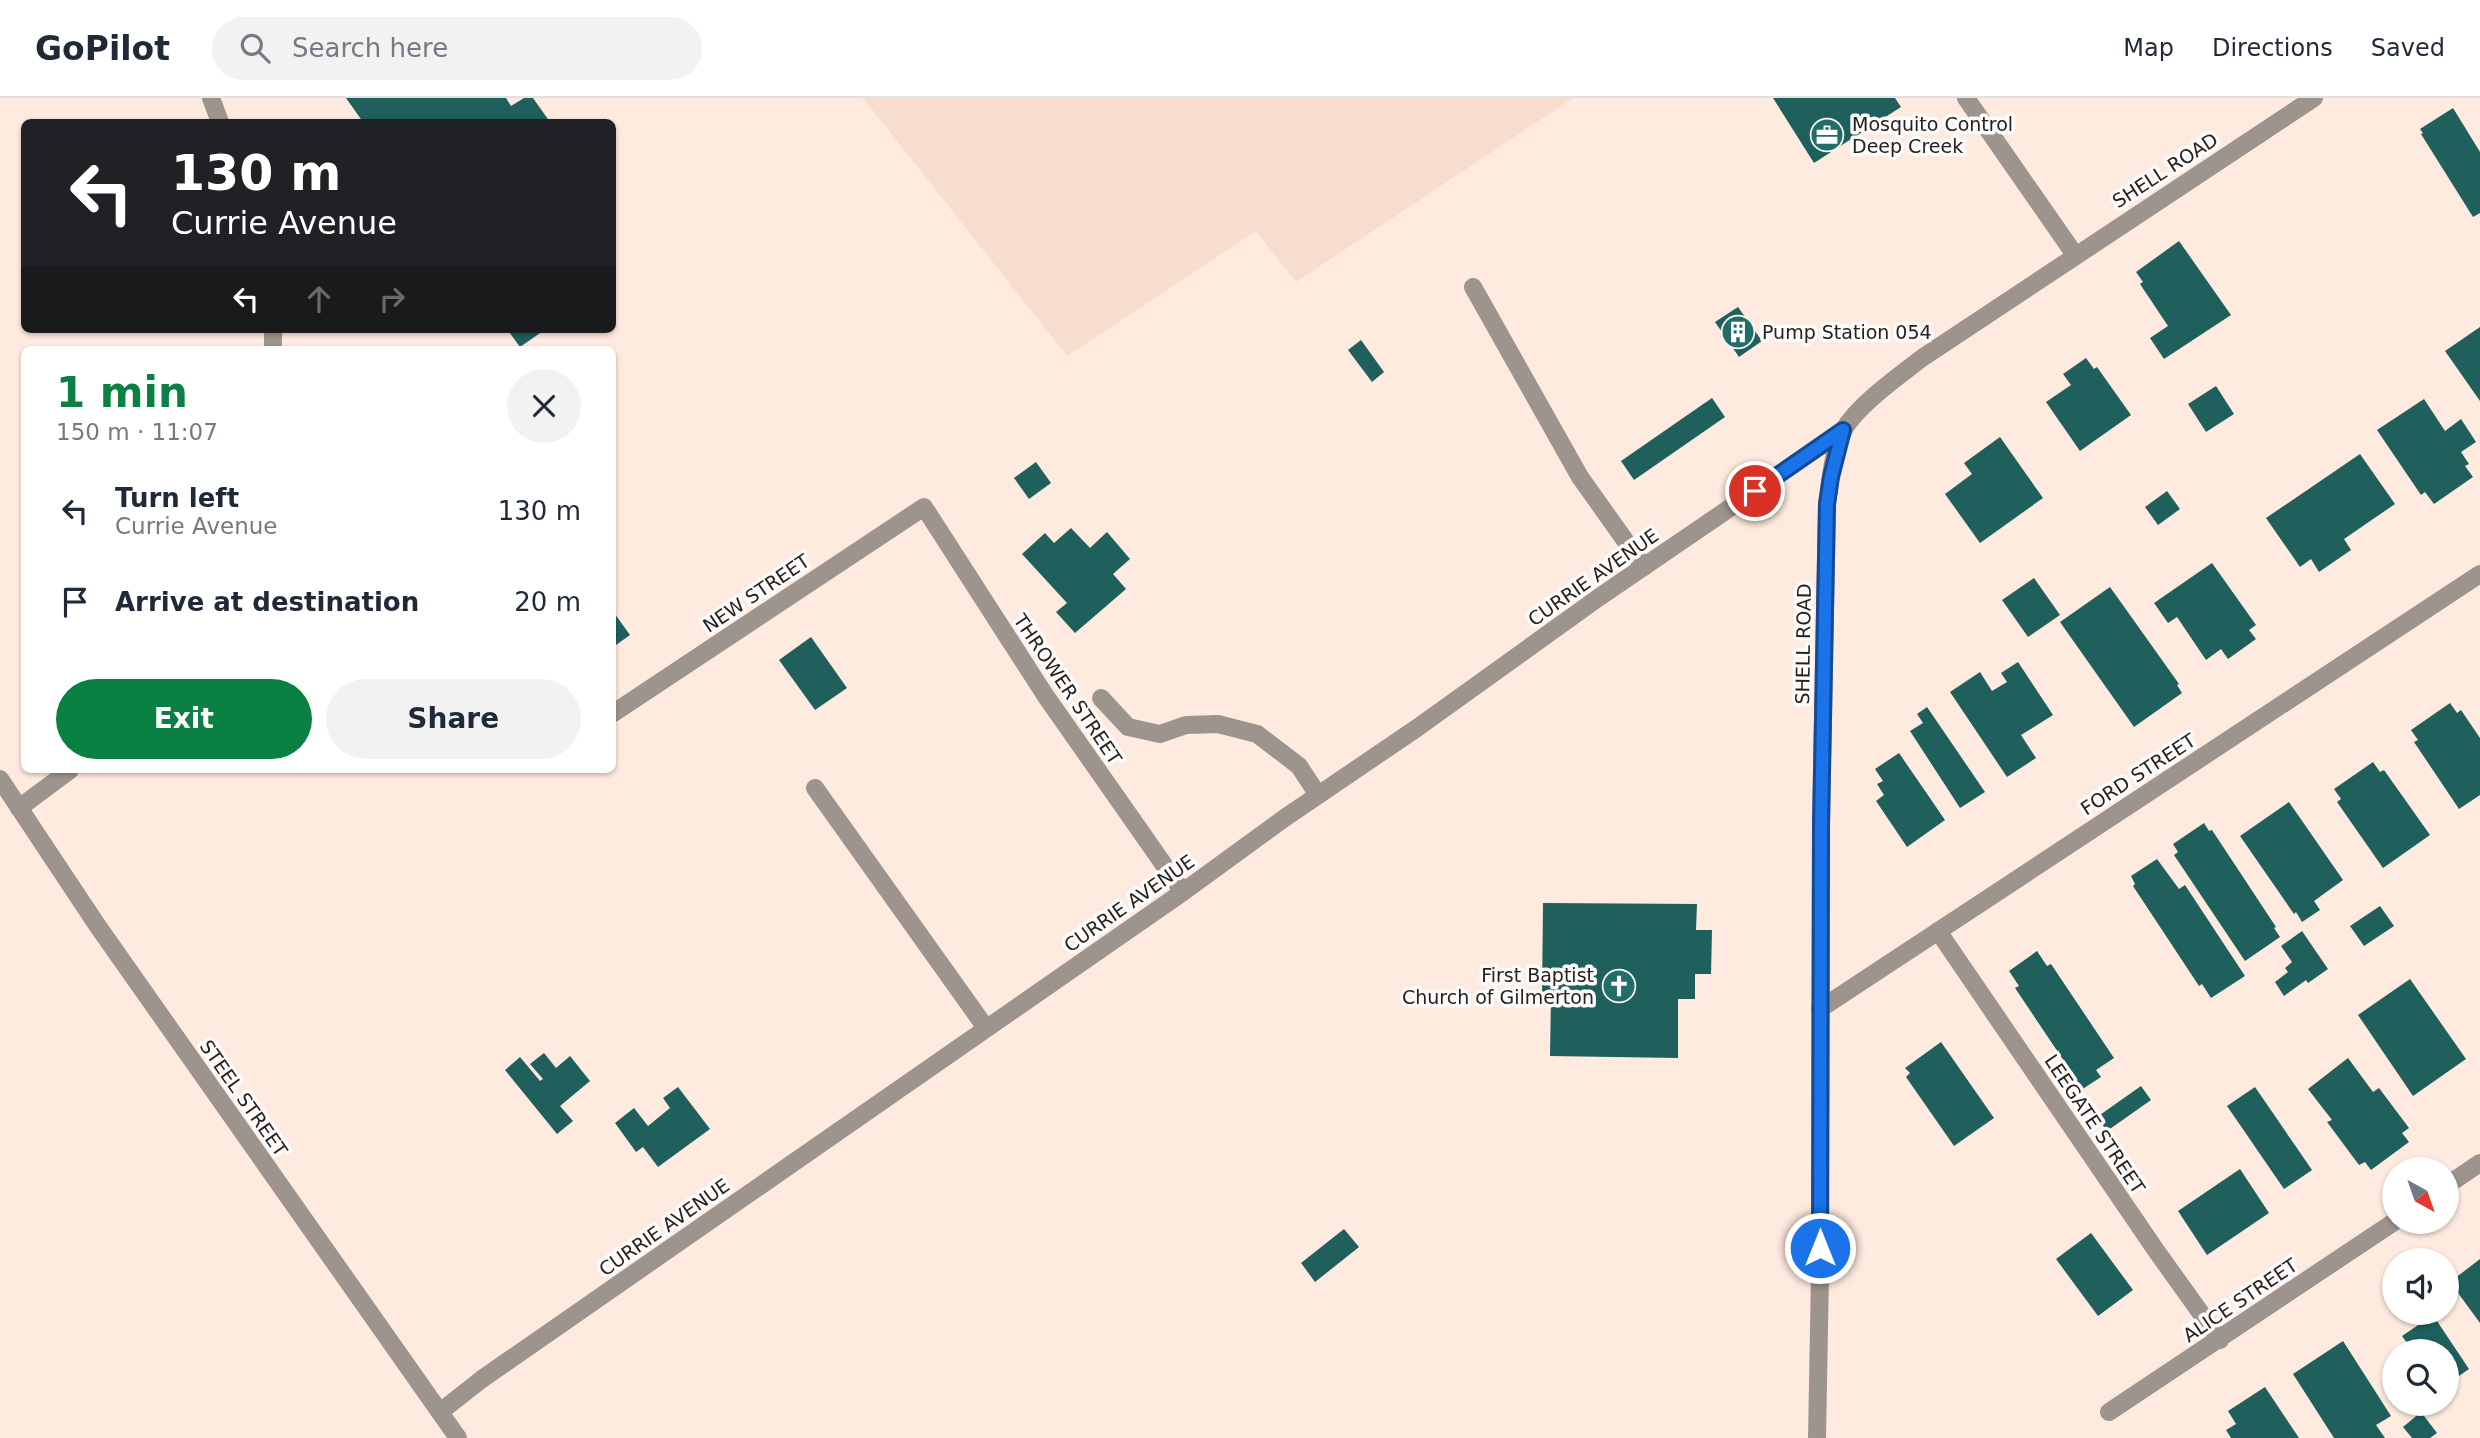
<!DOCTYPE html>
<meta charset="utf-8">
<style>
body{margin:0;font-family:"DejaVu Sans",sans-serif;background:#f2f2f3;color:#1f2937;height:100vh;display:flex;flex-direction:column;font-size:26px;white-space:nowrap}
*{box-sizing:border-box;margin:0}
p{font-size:23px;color:#747a83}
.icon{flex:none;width:38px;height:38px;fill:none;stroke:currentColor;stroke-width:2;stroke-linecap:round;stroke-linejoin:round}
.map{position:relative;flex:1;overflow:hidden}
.panel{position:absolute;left:21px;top:248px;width:595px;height:427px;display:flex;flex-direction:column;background:#fff;border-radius:10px;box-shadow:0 2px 5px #0004}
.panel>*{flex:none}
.guide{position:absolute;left:21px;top:21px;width:595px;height:214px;border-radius:10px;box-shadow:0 2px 5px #0004;background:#202124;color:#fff;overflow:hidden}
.needle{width:46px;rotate:140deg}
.tools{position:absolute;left:2382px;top:1059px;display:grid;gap:14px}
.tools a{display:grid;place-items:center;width:77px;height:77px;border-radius:50%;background:#fff;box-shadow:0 2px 5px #0004;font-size:35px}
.pin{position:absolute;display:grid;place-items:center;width:60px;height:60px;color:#fff;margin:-30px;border:4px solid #fff;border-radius:50%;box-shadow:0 2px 7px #0007}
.me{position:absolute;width:77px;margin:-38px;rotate:0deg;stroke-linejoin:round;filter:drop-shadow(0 0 5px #0008)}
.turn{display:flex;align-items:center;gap:24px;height:147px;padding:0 35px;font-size:32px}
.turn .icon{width:91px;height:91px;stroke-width:2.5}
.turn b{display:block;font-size:49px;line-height:60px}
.lanes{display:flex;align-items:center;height:66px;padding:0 35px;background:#0003;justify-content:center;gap:35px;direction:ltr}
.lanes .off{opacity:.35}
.round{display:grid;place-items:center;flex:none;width:74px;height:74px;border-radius:37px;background:#f2f2f3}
.overview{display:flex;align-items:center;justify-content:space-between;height:119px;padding:0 35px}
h1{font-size:42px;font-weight:800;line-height:52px;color:#0b8043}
.primary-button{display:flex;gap:14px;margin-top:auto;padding:14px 35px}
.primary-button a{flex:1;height:80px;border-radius:42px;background:#0b8043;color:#fff;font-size:28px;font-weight:800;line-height:80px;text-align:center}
.primary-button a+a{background:#f2f2f3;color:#1f2937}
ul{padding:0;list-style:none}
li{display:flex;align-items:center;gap:21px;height:91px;padding:0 35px}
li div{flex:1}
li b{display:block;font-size:26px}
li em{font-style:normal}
header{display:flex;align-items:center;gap:42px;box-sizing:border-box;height:98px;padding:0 35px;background:#fff;border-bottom:2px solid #e0e1e3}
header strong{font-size:33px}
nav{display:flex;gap:38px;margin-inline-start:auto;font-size:24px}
.search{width:490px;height:63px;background:#f2f2f3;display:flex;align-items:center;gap:18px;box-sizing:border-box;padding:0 24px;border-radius:38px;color:#747a83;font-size:26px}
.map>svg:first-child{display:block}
.built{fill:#f7ddcd}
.building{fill:#1f605c}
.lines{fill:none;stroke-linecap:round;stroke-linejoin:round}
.minor{stroke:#9e948e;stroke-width:18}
.route-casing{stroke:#114b97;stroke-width:18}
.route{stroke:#1a73e8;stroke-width:12}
.labels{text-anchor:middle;stroke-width:7;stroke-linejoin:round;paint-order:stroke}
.poi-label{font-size:19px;fill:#28201a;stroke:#fbfbfb;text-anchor:start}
.street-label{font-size:19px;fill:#28201a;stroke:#fbfbfb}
</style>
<header>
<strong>GoPilot</strong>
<div class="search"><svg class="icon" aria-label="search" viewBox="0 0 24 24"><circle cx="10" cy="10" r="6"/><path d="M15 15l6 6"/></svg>Search here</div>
<nav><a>Map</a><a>Directions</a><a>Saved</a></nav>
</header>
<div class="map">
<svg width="2480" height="1340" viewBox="0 0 2480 1340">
<rect width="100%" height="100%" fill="#feeade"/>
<polygon class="built" points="863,0 1573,0 1296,184 1256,133 1067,258"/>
<g class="building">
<polygon points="346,0 506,0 511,8 524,0 533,0 550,24 363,24"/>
<polygon points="1773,0 1895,0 1901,9 1814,65"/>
<polygon points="2453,10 2480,54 2480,115 2473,119 2421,36 2423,35 2420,31"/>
<polygon points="2179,143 2231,217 2164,261 2150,240 2168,228 2140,186 2143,184 2136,174"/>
<polygon points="1738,209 1762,243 1739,259 1715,224"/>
<polygon points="2480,229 2480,303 2445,253"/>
<polygon points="507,231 546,231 520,249"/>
<polygon points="1361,242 1384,274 1372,284 1348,252"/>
<polygon points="2086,260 2094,271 2097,269 2131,317 2080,353 2046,304 2071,287 2063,276"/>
<polygon points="2216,288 2234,316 2206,334 2188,306"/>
<polygon points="1712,300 1725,319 1634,382 1621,363"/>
<polygon points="2424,301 2445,333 2461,321 2476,344 2461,354 2469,366 2465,368 2473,379 2434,406 2425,394 2421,397 2377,332"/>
<polygon points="2000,339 2043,400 1980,445 1945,396 1972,376 1964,365"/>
<polygon points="2360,356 2395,406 2344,441 2351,452 2319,474 2311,461 2300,469 2266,420"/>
<polygon points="1036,364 1051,385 1029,401 1014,380"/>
<polygon points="2167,393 2180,411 2158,427 2145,409"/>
<polygon points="1071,430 1090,450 1107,434 1130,461 1113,476 1126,491 1075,535 1056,514 1067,505 1022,456 1045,435 1054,445"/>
<polygon points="2212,465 2256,527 2249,532 2256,541 2228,561 2221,551 2206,562 2177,519 2168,525 2154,505"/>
<polygon points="2034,480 2060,517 2028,539 2002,502"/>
<polygon points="2110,489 2179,586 2177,587 2182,595 2134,629 2060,524"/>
<polygon points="612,512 630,537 616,547 612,542"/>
<polygon points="811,539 847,590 815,612 779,562"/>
<polygon points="2018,564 2053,617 2021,637 2036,660 2007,679 1950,594 1980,574 1992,593 2007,584 2001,575"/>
<polygon points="2450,605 2457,615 2461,612 2480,640 2480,697 2459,711 2414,644 2418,642 2411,632"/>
<polygon points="1927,609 1985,694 1960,710 1910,633 1923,625 1917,616"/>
<polygon points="1899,655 1945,722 1907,749 1876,703 1884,697 1877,686 1883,683 1875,671"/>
<polygon points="2373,664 2380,674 2384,672 2430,737 2383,770 2337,704 2341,701 2334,691"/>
<polygon points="2289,704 2343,782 2314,803 2320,812 2302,824 2296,814 2294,816 2240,738"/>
<polygon points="2204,725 2209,733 2212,732 2276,829 2274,830 2280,839 2245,863 2174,757 2178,754 2173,746"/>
<polygon points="2157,761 2179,791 2185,787 2245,878 2211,900 2202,886 2199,888 2133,788 2135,786 2131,778"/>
<polygon points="1543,805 1697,806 1696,832 1712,832 1711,876 1695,876 1695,901 1678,901 1678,960 1550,958 1551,899 1542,899"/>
<polygon points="2380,808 2394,828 2364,848 2350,828"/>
<polygon points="2302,833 2328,871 2308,885 2306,882 2284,898 2275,884 2288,874 2285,870 2292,864 2281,848"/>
<polygon points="2037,853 2047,868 2051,866 2114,960 2096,972 2101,979 2078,994 2063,971 2068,969 2015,890 2019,888 2009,873"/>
<polygon points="2410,881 2466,961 2413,998 2358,917"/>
<polygon points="1941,944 1994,1020 1954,1048 1906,979 1910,975 1905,970"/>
<polygon points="544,955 556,970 570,958 590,983 560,1008 573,1023 557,1036 505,972 520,959 540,983 543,981 530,966"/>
<polygon points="2348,960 2373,994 2379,990 2409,1030 2402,1035 2409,1044 2371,1072 2365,1064 2359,1067 2327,1024 2332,1022 2308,991"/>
<polygon points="2141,988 2151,1002 2107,1033 2097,1019"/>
<polygon points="678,989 710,1031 658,1069 643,1049 636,1054 615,1025 634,1010 648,1028 670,1010 663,1000"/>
<polygon points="2255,989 2312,1072 2284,1091 2227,1008"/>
<polygon points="2240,1071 2269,1115 2207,1157 2178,1113"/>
<polygon points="1344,1131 1359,1149 1315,1184 1301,1165"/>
<polygon points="2091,1135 2133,1192 2098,1218 2056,1161"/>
<polygon points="2480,1161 2480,1225 2450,1184"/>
<polygon points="2433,1217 2469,1271 2446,1287 2446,1253 2395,1253 2407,1245 2402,1238"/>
<polygon points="2343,1243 2391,1318 2376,1327 2385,1340 2334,1340 2293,1276"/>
<polygon points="2265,1289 2299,1340 2231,1340 2226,1332 2236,1326 2228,1313"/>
<polygon points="2421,1314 2437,1335 2430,1340 2412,1340 2403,1329"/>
</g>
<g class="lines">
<g class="minor">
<polyline points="211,0 220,24"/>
<polyline points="1966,0 2075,157"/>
<polyline points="1473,189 1580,379 1644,469"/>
<polyline points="273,231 273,252"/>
<polyline points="1101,600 1128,629 1160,636 1186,627 1218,626 1257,636 1299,668 1318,697"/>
<polyline points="612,616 924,409 1045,597 1183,794"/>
<polyline points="0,681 97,827 458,1340"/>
<polyline points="815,690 986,930"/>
<polyline points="19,710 70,672"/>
<polyline points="1938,833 2155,1151 2220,1242"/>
<polyline points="1820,911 2480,476"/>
<polyline points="2446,1088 2480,1065"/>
<polyline points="440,1314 482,1281 1183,794 1286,719 1417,630 1598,500 1844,332"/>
<polyline points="2109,1314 2394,1124"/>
<path d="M 1817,1340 L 1820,1176 L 1821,727 L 1827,406 C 1830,385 1833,350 1844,331 C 1859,306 1899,278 1922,260 L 2314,0"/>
</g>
</g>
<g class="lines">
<defs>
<polyline id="route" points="1755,393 1843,332 1831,379 1827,406 1821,727 1820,1150"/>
</defs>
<use href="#route" class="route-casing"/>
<use href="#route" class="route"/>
</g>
<defs>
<symbol id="office-disc" viewBox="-11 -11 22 22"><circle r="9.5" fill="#236d68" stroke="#fbfbfb"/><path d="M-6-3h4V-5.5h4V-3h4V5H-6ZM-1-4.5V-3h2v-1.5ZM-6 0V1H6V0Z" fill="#fff"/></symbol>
<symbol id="building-disc" viewBox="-11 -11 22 22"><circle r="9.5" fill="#236d68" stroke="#fbfbfb"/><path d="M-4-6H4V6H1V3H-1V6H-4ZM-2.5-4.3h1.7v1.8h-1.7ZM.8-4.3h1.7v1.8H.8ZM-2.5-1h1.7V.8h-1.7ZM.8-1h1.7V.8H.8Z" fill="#fff"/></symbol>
<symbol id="church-disc" viewBox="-11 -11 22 22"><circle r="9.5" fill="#236d68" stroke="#fbfbfb"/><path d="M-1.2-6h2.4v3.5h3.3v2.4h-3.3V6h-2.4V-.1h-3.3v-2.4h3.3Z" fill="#fff"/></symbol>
</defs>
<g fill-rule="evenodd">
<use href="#office-disc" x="1808" y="18" width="38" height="38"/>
<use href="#building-disc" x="1719" y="215" width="38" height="38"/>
<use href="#church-disc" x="1600" y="869" width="38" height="38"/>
</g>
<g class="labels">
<g class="poi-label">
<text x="1852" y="33">Mosquito Control<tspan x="1852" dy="22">Deep Creek</tspan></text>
<text x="1762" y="241">Pump Station 054</text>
<text x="1594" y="884" text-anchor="end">First Baptist<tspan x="1594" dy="22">Church of Gilmerton</tspan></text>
</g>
<g class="street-label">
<text transform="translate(2165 72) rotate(-33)" y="7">SHELL ROAD</text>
<text transform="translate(1593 479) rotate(-35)" y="7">CURRIE AVENUE</text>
<text transform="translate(756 495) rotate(-34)" y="7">NEW STREET</text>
<text transform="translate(1803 546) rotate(-89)" y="7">SHELL ROAD</text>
<text transform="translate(1068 591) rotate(56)" y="7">THROWER STREET</text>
<text transform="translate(2138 676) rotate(-33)" y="7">FORD STREET</text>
<text transform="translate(1129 805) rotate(-35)" y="7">CURRIE AVENUE</text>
<text transform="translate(244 1000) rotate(55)" y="7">STEEL STREET</text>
<text transform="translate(2095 1026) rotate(56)" y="7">LEEGATE STREET</text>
<text transform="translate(664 1129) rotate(-35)" y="7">CURRIE AVENUE</text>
<text transform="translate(2240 1202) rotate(-34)" y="7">ALICE STREET</text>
</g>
</g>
</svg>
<div class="tools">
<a><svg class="needle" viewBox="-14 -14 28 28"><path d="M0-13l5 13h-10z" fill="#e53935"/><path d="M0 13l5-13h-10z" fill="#747a83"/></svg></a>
<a><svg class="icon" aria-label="sound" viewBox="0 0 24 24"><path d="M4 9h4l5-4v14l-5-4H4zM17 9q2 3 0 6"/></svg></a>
<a><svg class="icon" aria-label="search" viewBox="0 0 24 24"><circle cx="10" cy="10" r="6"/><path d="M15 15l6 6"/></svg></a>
</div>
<div class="pin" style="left:1755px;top:393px;background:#d93025"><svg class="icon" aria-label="arrive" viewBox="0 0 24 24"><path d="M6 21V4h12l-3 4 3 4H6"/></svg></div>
<svg class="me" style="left:1820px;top:1150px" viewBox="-20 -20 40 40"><circle r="17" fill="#1a73e8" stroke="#fff" stroke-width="3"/><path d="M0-11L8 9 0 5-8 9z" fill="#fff"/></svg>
<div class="guide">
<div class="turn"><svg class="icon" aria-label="left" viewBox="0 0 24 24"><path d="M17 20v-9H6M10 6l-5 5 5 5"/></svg><div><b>130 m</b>Currie Avenue</div></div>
<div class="lanes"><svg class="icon" aria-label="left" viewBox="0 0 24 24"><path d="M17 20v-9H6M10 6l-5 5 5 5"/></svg><svg class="icon off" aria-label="ahead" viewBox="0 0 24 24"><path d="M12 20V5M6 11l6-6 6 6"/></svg><svg class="icon off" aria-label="right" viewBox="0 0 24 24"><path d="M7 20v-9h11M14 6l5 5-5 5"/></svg></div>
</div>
<section class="panel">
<div class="overview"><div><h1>1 min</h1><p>150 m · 11:07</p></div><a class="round"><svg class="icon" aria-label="close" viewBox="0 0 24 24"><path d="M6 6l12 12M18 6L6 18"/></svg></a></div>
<ul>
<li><svg class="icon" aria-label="left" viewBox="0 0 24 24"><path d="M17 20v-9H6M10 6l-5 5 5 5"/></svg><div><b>Turn left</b><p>Currie Avenue</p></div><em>130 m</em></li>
<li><svg class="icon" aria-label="arrive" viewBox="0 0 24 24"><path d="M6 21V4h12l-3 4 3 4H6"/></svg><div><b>Arrive at destination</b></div><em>20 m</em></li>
</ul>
<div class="primary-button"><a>Exit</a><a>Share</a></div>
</section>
</div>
